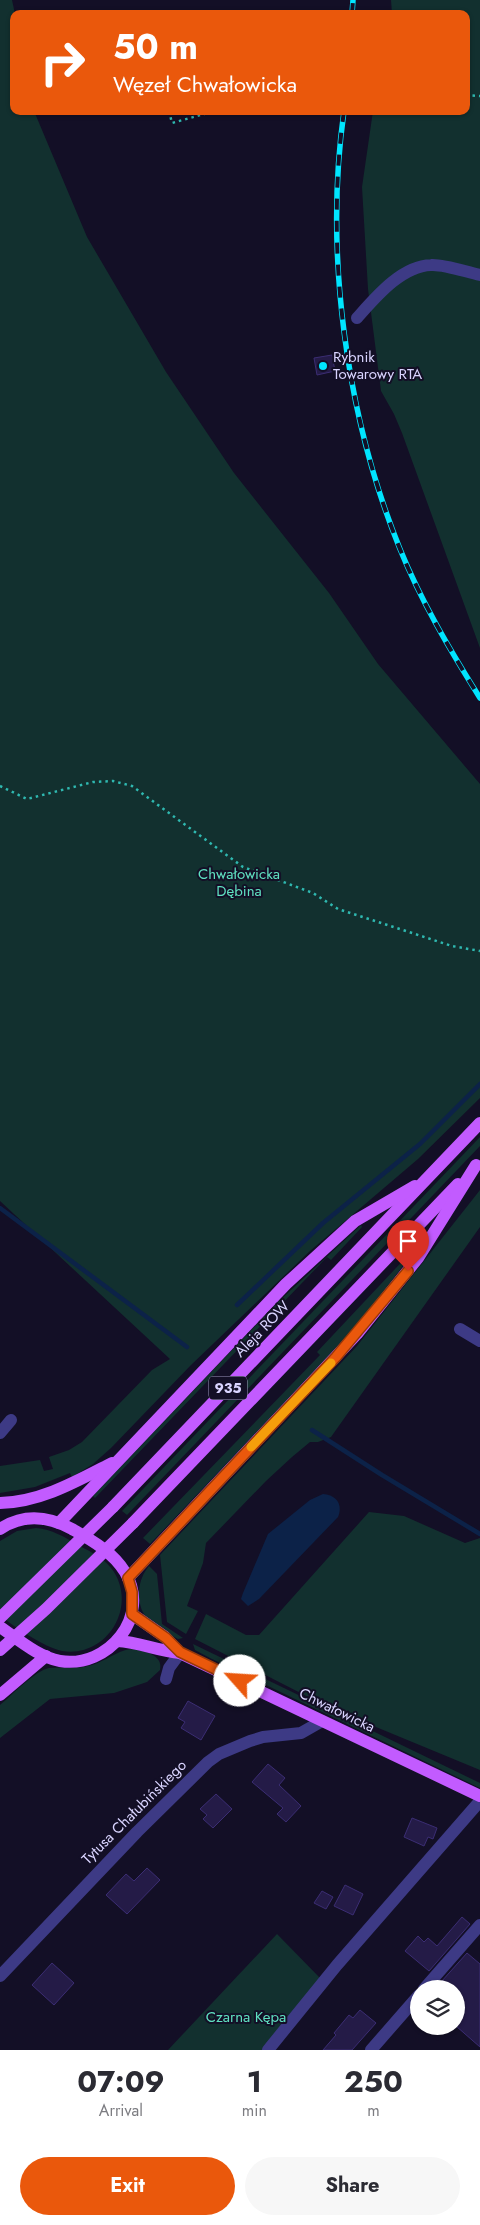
<!DOCTYPE html>
<meta charset="utf-8">
<style>
body{margin:0;font-family:Jost,sans-serif;background:#f7f7f7;color:#2b2b33;height:100vh;display:flex;flex-direction:column;font-size:19px;white-space:nowrap}
*{box-sizing:border-box;margin:0}
p{font-size:16px;color:#7c7c81}
.icon{flex:none;width:28px;height:28px;fill:none;stroke:currentColor;stroke-width:2;stroke-linecap:round;stroke-linejoin:round}
.map{position:relative;height:2050px;overflow:hidden}
.panel{display:flex;flex-direction:column;background:#fff;flex:1}
.panel>*{flex:none}
.hud{position:absolute;left:10px;top:10px;width:460px;height:105px;border-radius:10px;box-shadow:0 1px 4px #0004;background:#ea580c;color:#fff;overflow:hidden}
.controls{position:absolute;left:410px;top:1980px;display:grid;gap:10px}
.controls a{display:grid;place-items:center;width:55px;height:55px;border-radius:50%;background:#fff;box-shadow:0 1px 4px #0004;font-size:25px}
.pin{position:absolute;display:grid;place-items:center;width:42px;height:42px;color:#fff;margin:-51px -21px;border-radius:50% 50% 50% 0;rotate:-45deg;box-shadow:0 0 5px #0007}
.pin .icon{rotate:45deg}
.me{position:absolute;width:55px;margin:-28px;rotate:296deg;stroke-linejoin:round;filter:drop-shadow(0 0 4px #0008)}
.turn{display:flex;align-items:center;gap:18px;height:105px;padding:0 20px;font-size:22px}
.turn .icon{width:65px;height:65px;stroke-width:2.5}
.turn b{display:block;font-size:35px;line-height:42px}
.eta{display:flex;justify-content:space-evenly;align-items:center;height:85px;text-align:center}
.eta b{font-size:30px;font-weight:700;line-height:35px}
.action{display:flex;gap:10px;margin-top:auto;padding:10px 20px}
.action a{flex:1;height:58px;border-radius:30px;background:#ea580c;color:#fff;font-size:20px;font-weight:700;line-height:58px;text-align:center}
.action a+a{background:#f7f7f7;color:#2b2b33}
.map>svg:first-child{display:block}
.green{fill:#12302f}
.water{fill:#0c2248}
.lines{fill:none;stroke-linecap:round;stroke-linejoin:round}
.stream{stroke:#0c2248;stroke-width:4.5}
.building{fill:#241b47;stroke:#3b2d73}
.path{stroke:#2fb8b0;stroke-width:2.5;stroke-dasharray:2.5 4;stroke-linecap:butt}
.minor{stroke:#3d3a85;stroke-width:12}
.major{stroke:#c25bff;stroke-width:12}
.rail-casing{stroke:#00e5ff;stroke-width:5.5}
.rail{stroke:#130f26;stroke-width:4;stroke-dasharray:11;stroke-linecap:butt}
.major-bridge{stroke:#c25bff;stroke-width:12}
.route-casing{stroke:#983908;stroke-width:12}
.route{stroke:#ea580c;stroke-width:9}
.slow{stroke:#f59e0b;stroke-width:9}
.poi-dot{fill:#00e5ff;stroke:#130f26;stroke-width:2}
.labels{text-anchor:middle;stroke-width:4;stroke-linejoin:round;paint-order:stroke}
.shield{fill:#130f26;stroke:#9e99be;stroke-width:1}
.shield-label{font-size:14px;font-weight:bold;fill:#d9d4ff}
.poi-label{font-size:15px;fill:#d9d4ff;stroke:#130f26;text-anchor:start}
.park-label{font-size:15px;fill:#5fe0c0;stroke:#130f26}
.street-label{font-size:15px;fill:#d9d4ff;stroke:#130f26}
</style>
<div class="map">
<svg width="480" height="2050" viewBox="0 0 480 2050">
<rect width="100%" height="100%" fill="#130f26"/>
<g class="green">
<polygon points="0,0 12,0 15,14 14,111 34,111 87,237 166,372 234,473 329,593 378,664 480,784 480,1098 418,1159 310,1251 191,1365 111,1448 93,1464 72,1477 70,1473 35,1487 0,1493 0,1466 40,1460 44,1471 53,1469 49,1457 69,1450 82,1442 152,1370 170,1359 0,1201"/>
<polygon points="391,0 480,0 480,648 402,433 394,414 381,391 368,289 362,187 373,111 466,111 466,14 392,14"/>
<polygon points="480,1137 480,1146 127,1515 122,1511"/>
<polygon points="480,1190 480,1227 331,1437 318,1442 310,1442 292,1457 266,1481 206,1543 203,1563 187,1606 198,1611 186,1634 167,1622 160,1555 357,1346"/>
<polygon points="361,1225 362,1227 331,1260 327,1257 95,1498 93,1496 277,1303"/>
<polygon points="411,1252 413,1253 372,1306 326,1359 150,1544 143,1538 320,1355 317,1352"/>
<polygon points="369,1512 404,1516 465,1543 480,1538 480,1770 330,1708 195,1639 206,1614 246,1635 259,1635"/>
<path d="M 36,1528 C 52,1529 64,1537 78,1545 C 91,1552 106,1559 114,1572 C 137,1609 106,1658 62,1651 C 44,1647 14,1627 0,1615 L 0,1541 L 17,1531 Z"/>
<path d="M 149,1566 L 157,1574 L 162,1624 L 183,1638 L 178,1639 C 155,1626 138,1620 139,1591 C 140,1581 143,1573 149,1566 Z"/>
<polygon points="193,1644 480,1783 480,1788 210,1658 195,1650"/>
<path d="M 131,1649 C 143,1650 164,1655 160,1670 L 147,1682 L 114,1693 L 50,1699 L 0,1738 L 0,1705 C 11,1696 36,1670 49,1668 C 64,1666 77,1670 92,1665 C 106,1661 116,1651 131,1649 Z"/>
<polygon points="277,1934 320,1978 262,2050 168,2050"/>
</g>
<path class="water" d="M 323,1494 C 337,1495 343,1505 338,1517 L 259,1599 L 248,1606 L 241,1599 L 243,1593 L 268,1534 L 310,1500 Z"/>
<g class="lines">
<g class="stream">
<polyline points="0,1208 187,1347"/>
<polyline points="237,1305 323,1223 420,1144 480,1084"/>
<polyline points="312,1430 382,1475 480,1534"/>
</g>
</g>
<g class="building">
<polygon points="332,355 335,371 317,375 314,358"/>
<polygon points="188,1701 215,1716 201,1740 181,1728 185,1722 178,1718"/>
<polygon points="268,1764 285,1778 279,1785 301,1806 286,1822 277,1814 283,1808 252,1782"/>
<polygon points="216,1794 232,1809 213,1828 203,1819 207,1815 200,1809"/>
<polygon points="412,1818 437,1828 433,1839 428,1837 424,1846 404,1837"/>
<polygon points="147,1868 160,1880 127,1914 106,1895 126,1874 134,1881"/>
<polygon points="345,1885 363,1894 353,1915 334,1906"/>
<polygon points="322,1891 333,1897 326,1909 314,1903"/>
<polygon points="462,1917 470,1924 429,1971 405,1951 418,1936 424,1942 428,1938 437,1946"/>
<polygon points="467,1953 480,1964 480,2047 456,2026 456,1989 449,1989 441,1982"/>
<polygon points="52,1963 74,1983 54,2005 32,1985"/>
<polygon points="360,2010 376,2023 352,2050 323,2050 336,2035 334,2033 349,2015 353,2018"/>
</g>
<g class="lines">
<g class="path">
<polyline points="466,95 480,96"/>
<polyline points="169,111 172,123 215,111"/>
<polyline points="0,786 27,799 93,782 113,781 132,786 243,867 313,893 338,909 452,946 480,951"/>
</g>
<g class="minor">
<path d="M 357,318 C 375,298 401,266 431,265 C 444,264 466,272 480,275"/>
<polyline points="460,1329 480,1341"/>
<polyline points="0,1433 11,1420"/>
<polyline points="166,1679 169,1668 180,1653"/>
<polyline points="0,1976 137,1832 208,1762 219,1754 250,1741 263,1737 301,1733 322,1721"/>
<polyline points="424,1989 480,1925"/>
<polyline points="268,2050 337,1965 480,1801"/>
<polyline points="371,2050 419,1995"/>
</g>
<g class="major">
<path d="M 0,1503 C 41,1502 77,1481 112,1463"/>
<polyline points="113,1507 480,1123"/>
<polyline points="59,1523 286,1284 355,1221 415,1186"/>
<polyline points="133,1523 458,1184"/>
<path d="M 0,1529 C 24,1513 48,1516 72,1529 C 91,1540 113,1552 125,1572 C 152,1616 108,1669 60,1661 C 38,1657 18,1639 0,1627"/>
<polyline points="128,1578 357,1334 418,1258 476,1165"/>
<polyline points="132,1614 165,1637 180,1653 480,1796"/>
<path d="M 117,1641 C 139,1642 158,1651 180,1653"/>
<polyline points="0,1695 46,1656"/>
</g>
<defs>
<g id="rail">
<polyline points="352,14 353,0"/>
<path d="M 344,111 C 324,253 346,416 400,549 C 421,601 450,650 480,698"/>
</g>
</defs>
<use href="#rail" class="rail-casing"/>
<use href="#rail" class="rail"/>
<g class="major-bridge">
<polyline points="0,1618 113,1507"/>
<polyline points="0,1650 46,1609 133,1523"/>
</g>
</g>
<g class="lines">
<defs>
<polyline id="route" points="240,1681 180,1652 166,1638 132,1614 132,1592 128,1578 336,1357 408,1271"/>
</defs>
<use href="#route" class="route-casing"/>
<use href="#route" class="route"/>
<polyline class="slow" points="251,1447 331,1363"/>
</g>
<circle class="poi-dot" cx="323" cy="366" r="5"/>
<g class="labels">
<rect class="shield" x="209" y="1376.5" width="38" height="23" rx="4"/>
<g class="shield-label">
<text x="228" y="1393">935</text>
</g>
<g class="poi-label">
<text x="333" y="362">Rybnik<tspan x="333" dy="17">Towarowy RTA</tspan></text>
</g>
<g class="park-label">
<text x="239" y="879">Chwałowicka<tspan x="239" dy="17">Dębina</tspan></text>
<text x="246" y="2022">Czarna Kępa</text>
</g>
<g class="street-label">
<text transform="translate(262 1329) rotate(-46)" y="5">Aleja ROW</text>
<text transform="translate(337 1710) rotate(26)" y="5">Chwałowicka</text>
<text transform="translate(134 1812) rotate(-45)" y="5">Tytusa Chałubińskiego</text>
</g>
</g>
</svg>
<div class="controls">
<a><svg class="icon" aria-label="layers" viewBox="0 0 24 24"><path d="M12 4l9 5-9 5-9-5zM3 14l9 5 9-5"/></svg></a>
</div>
<div class="pin" style="left:408px;top:1271px;background:#d93025"><svg class="icon" aria-label="arrive" viewBox="0 0 24 24"><path d="M6 21V4h12l-3 4 3 4H6"/></svg></div>
<svg class="me" style="left:240px;top:1681px" viewBox="-20 -20 40 40"><circle r="19" fill="#fff"/><path d="M0-13L10 11 0 6-10 11z" fill="#ea580c"/></svg>
<div class="hud">
<div class="turn"><svg class="icon" aria-label="right" viewBox="0 0 24 24"><path d="M7 20v-9h11M14 6l5 5-5 5"/></svg><div><b>50 m</b>Węzeł Chwałowicka</div></div>
</div>
</div>
<section class="panel">
<div class="eta">
<div><b>07:09</b><p>Arrival</p></div>
<div><b>1</b><p>min</p></div>
<div><b>250</b><p>m</p></div>
</div>
<div class="action"><a>Exit</a><a>Share</a></div>
</section>
